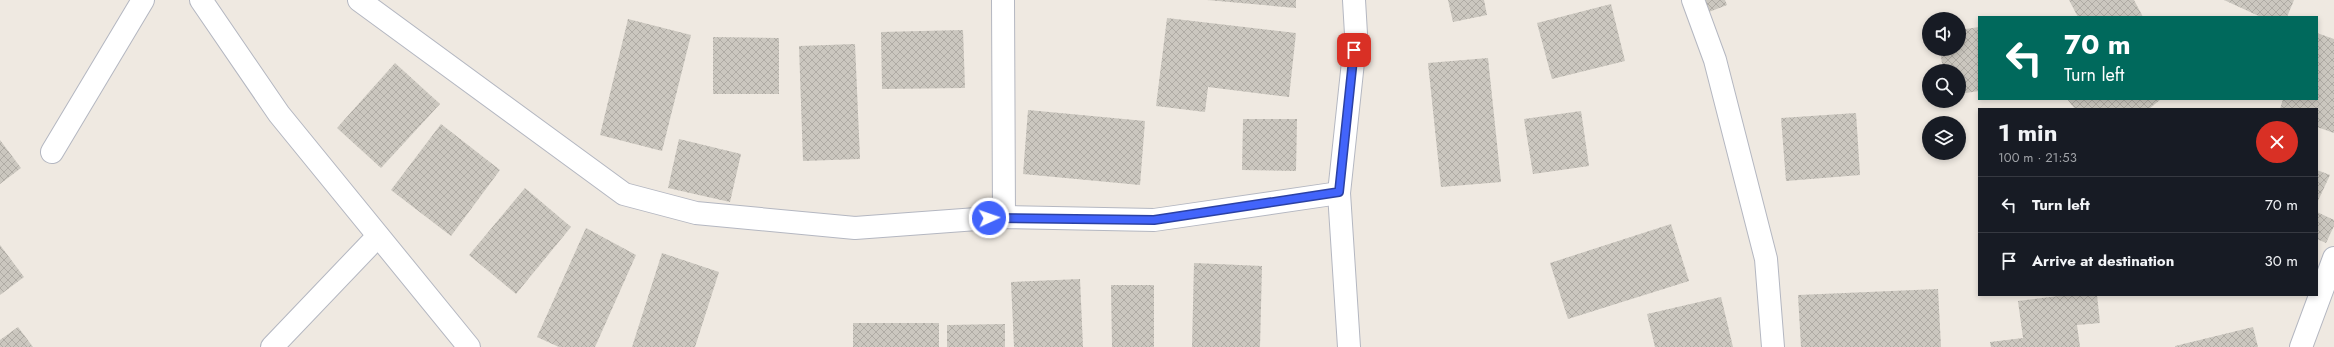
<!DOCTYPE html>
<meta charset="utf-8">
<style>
body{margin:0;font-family:Jost,sans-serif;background:#20242c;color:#f1f3f6;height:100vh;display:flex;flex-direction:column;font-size:15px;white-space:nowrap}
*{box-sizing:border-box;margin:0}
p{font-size:13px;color:#9ea1a6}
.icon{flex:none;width:22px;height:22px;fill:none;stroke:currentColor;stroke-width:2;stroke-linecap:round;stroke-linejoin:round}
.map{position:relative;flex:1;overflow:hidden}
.details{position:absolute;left:1978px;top:108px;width:340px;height:188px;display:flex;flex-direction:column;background:#171b24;border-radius:0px;box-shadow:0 2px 6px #0003}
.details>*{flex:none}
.banner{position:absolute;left:1978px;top:16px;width:340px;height:84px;border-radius:0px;box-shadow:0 2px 6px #0003;background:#00695c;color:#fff;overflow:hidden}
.buttons{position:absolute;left:1922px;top:12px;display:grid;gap:8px}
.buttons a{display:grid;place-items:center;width:44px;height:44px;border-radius:50%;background:#171b24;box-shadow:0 2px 6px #0003;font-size:20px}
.pin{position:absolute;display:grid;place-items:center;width:34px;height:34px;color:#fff;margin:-17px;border-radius:8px;box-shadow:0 2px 6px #0006}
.me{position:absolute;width:44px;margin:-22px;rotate:87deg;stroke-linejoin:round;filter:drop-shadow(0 0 3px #0008)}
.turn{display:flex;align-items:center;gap:14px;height:84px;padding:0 20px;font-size:18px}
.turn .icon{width:52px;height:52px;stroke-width:2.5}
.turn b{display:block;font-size:28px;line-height:34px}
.round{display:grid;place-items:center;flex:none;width:42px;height:42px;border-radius:21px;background:#20242c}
.overview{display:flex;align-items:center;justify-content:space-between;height:68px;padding:0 20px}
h1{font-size:24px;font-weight:700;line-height:30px}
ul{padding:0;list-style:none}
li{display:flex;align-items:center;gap:12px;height:56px;padding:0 20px;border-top:1px solid #363941}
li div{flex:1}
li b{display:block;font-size:15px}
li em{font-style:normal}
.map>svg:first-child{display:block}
.building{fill:url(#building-cross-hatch)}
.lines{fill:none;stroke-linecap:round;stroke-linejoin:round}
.street-casing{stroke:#b4b7c1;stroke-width:24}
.street{stroke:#fff;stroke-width:22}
.route-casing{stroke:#2b41a3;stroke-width:10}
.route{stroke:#4264fb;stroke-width:7}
</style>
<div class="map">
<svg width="2334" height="347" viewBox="0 0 2334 347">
<defs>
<pattern id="building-cross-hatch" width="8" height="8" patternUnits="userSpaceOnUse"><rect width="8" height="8" fill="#cbc7bf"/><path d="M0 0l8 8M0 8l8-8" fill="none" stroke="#afaba4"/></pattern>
</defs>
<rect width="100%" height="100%" fill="#efe9e1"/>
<g class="building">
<polygon points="1207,0 1296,0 1296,8"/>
<polygon points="1448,0 1484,0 1487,15 1453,22"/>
<polygon points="1704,0 1725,0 1727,5 1709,12"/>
<polygon points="2069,0 2134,0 2143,17 2078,17"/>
<polygon points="2224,0 2294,0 2287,17 2261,17"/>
<polygon points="1611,4 1625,61 1552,79 1537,23"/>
<polygon points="1167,18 1296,33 1289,97 1208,87 1205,112 1156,106"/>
<polygon points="628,19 691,35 662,151 600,135"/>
<polygon points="1979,27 1979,91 1959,94 1959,71 1943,71 1940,49 1959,49 1959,30"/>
<polygon points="963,30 965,88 882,89 881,32"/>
<polygon points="2317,33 2334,39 2334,133 2317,127 2317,109 2280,109 2283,99 2317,99"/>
<polygon points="713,37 779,38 779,94 713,94"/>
<polygon points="855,44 860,159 803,161 799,46"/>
<polygon points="1488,58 1501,182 1441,187 1428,63"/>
<polygon points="395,63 440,104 381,168 337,128"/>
<polygon points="2067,99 2161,99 2149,109 2075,109"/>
<polygon points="1028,110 1145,121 1140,185 1023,174"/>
<polygon points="1581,111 1589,166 1533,174 1524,119"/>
<polygon points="1856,113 1860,175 1786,181 1781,118"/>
<polygon points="1243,119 1297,119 1296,171 1242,170"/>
<polygon points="441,124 500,170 451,236 391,190"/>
<polygon points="679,139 741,154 730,202 668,188"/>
<polygon points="0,140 21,168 0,184"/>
<polygon points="2317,170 2330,175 2317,203"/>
<polygon points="525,188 571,227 516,294 469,255"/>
<polygon points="2317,212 2334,220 2334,226 2326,243 2317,239"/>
<polygon points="1671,224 1689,281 1568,319 1550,263"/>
<polygon points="586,228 636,255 595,347 559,347 537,337"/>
<polygon points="0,245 24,277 0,295"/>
<polygon points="662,253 719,272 695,347 632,347"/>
<polygon points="1194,263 1262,266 1260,347 1192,347"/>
<polygon points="1080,279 1083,347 1014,347 1011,282"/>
<polygon points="1111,285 1154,285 1154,347 1112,347"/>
<polygon points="1938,289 1941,347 1801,347 1798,295"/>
<polygon points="2067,295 2097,295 2100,323 2077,325 2080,347 1991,347 1990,342 2023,338 2018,301"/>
<polygon points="1721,297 1733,347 1655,347 1647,314"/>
<rect x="853" y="323" width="86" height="24"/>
<polygon points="1005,324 1005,347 947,347 947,325"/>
<polygon points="18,327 33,347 0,347 0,340"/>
<polygon points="2253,327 2258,347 2175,347 2175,346"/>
</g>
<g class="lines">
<defs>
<g id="street">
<polyline points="201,0 279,114 469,347"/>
<polyline points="359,0 624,194 696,213 855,228 1004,217 1154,220 1339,193"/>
<polyline points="1003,0 1004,217"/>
<polyline points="1693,0 1715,60 1766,259 1773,347"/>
<polyline points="52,152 143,0"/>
<polyline points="272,347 378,236"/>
<polyline points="1349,347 1339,193 1356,34 1354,0"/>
<polyline points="2301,347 2334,258"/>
</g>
</defs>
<use href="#street" class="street-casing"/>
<use href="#street" class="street"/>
</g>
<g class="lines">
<defs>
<polyline id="route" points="989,218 1154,220 1339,192 1354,50"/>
</defs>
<use href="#route" class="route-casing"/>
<use href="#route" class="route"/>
</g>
</svg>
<div class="buttons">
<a><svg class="icon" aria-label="sound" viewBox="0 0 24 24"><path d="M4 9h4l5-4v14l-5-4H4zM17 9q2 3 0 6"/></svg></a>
<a><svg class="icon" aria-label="search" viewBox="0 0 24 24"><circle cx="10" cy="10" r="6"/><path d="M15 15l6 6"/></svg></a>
<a><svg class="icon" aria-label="layers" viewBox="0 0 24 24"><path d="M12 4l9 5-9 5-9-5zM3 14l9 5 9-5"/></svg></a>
</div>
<div class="pin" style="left:1354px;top:50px;background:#d93025"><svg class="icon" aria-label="arrive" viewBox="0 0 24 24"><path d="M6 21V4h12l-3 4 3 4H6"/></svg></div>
<svg class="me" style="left:989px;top:218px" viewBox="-20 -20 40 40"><circle r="17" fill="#4264fb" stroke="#fff" stroke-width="3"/><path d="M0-11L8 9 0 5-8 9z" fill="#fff"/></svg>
<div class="banner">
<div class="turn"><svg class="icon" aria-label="left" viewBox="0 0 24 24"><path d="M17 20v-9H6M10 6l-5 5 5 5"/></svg><div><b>70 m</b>Turn left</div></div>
</div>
<section class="details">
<div class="overview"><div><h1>1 min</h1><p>100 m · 21:53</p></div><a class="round" style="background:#d93025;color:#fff"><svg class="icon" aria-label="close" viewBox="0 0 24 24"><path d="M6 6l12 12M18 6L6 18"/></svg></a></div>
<ul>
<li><svg class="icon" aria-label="left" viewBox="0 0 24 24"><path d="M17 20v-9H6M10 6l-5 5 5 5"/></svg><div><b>Turn left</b></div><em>70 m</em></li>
<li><svg class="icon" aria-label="arrive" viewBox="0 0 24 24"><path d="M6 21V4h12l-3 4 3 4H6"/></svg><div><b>Arrive at destination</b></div><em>30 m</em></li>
</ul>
</section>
</div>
